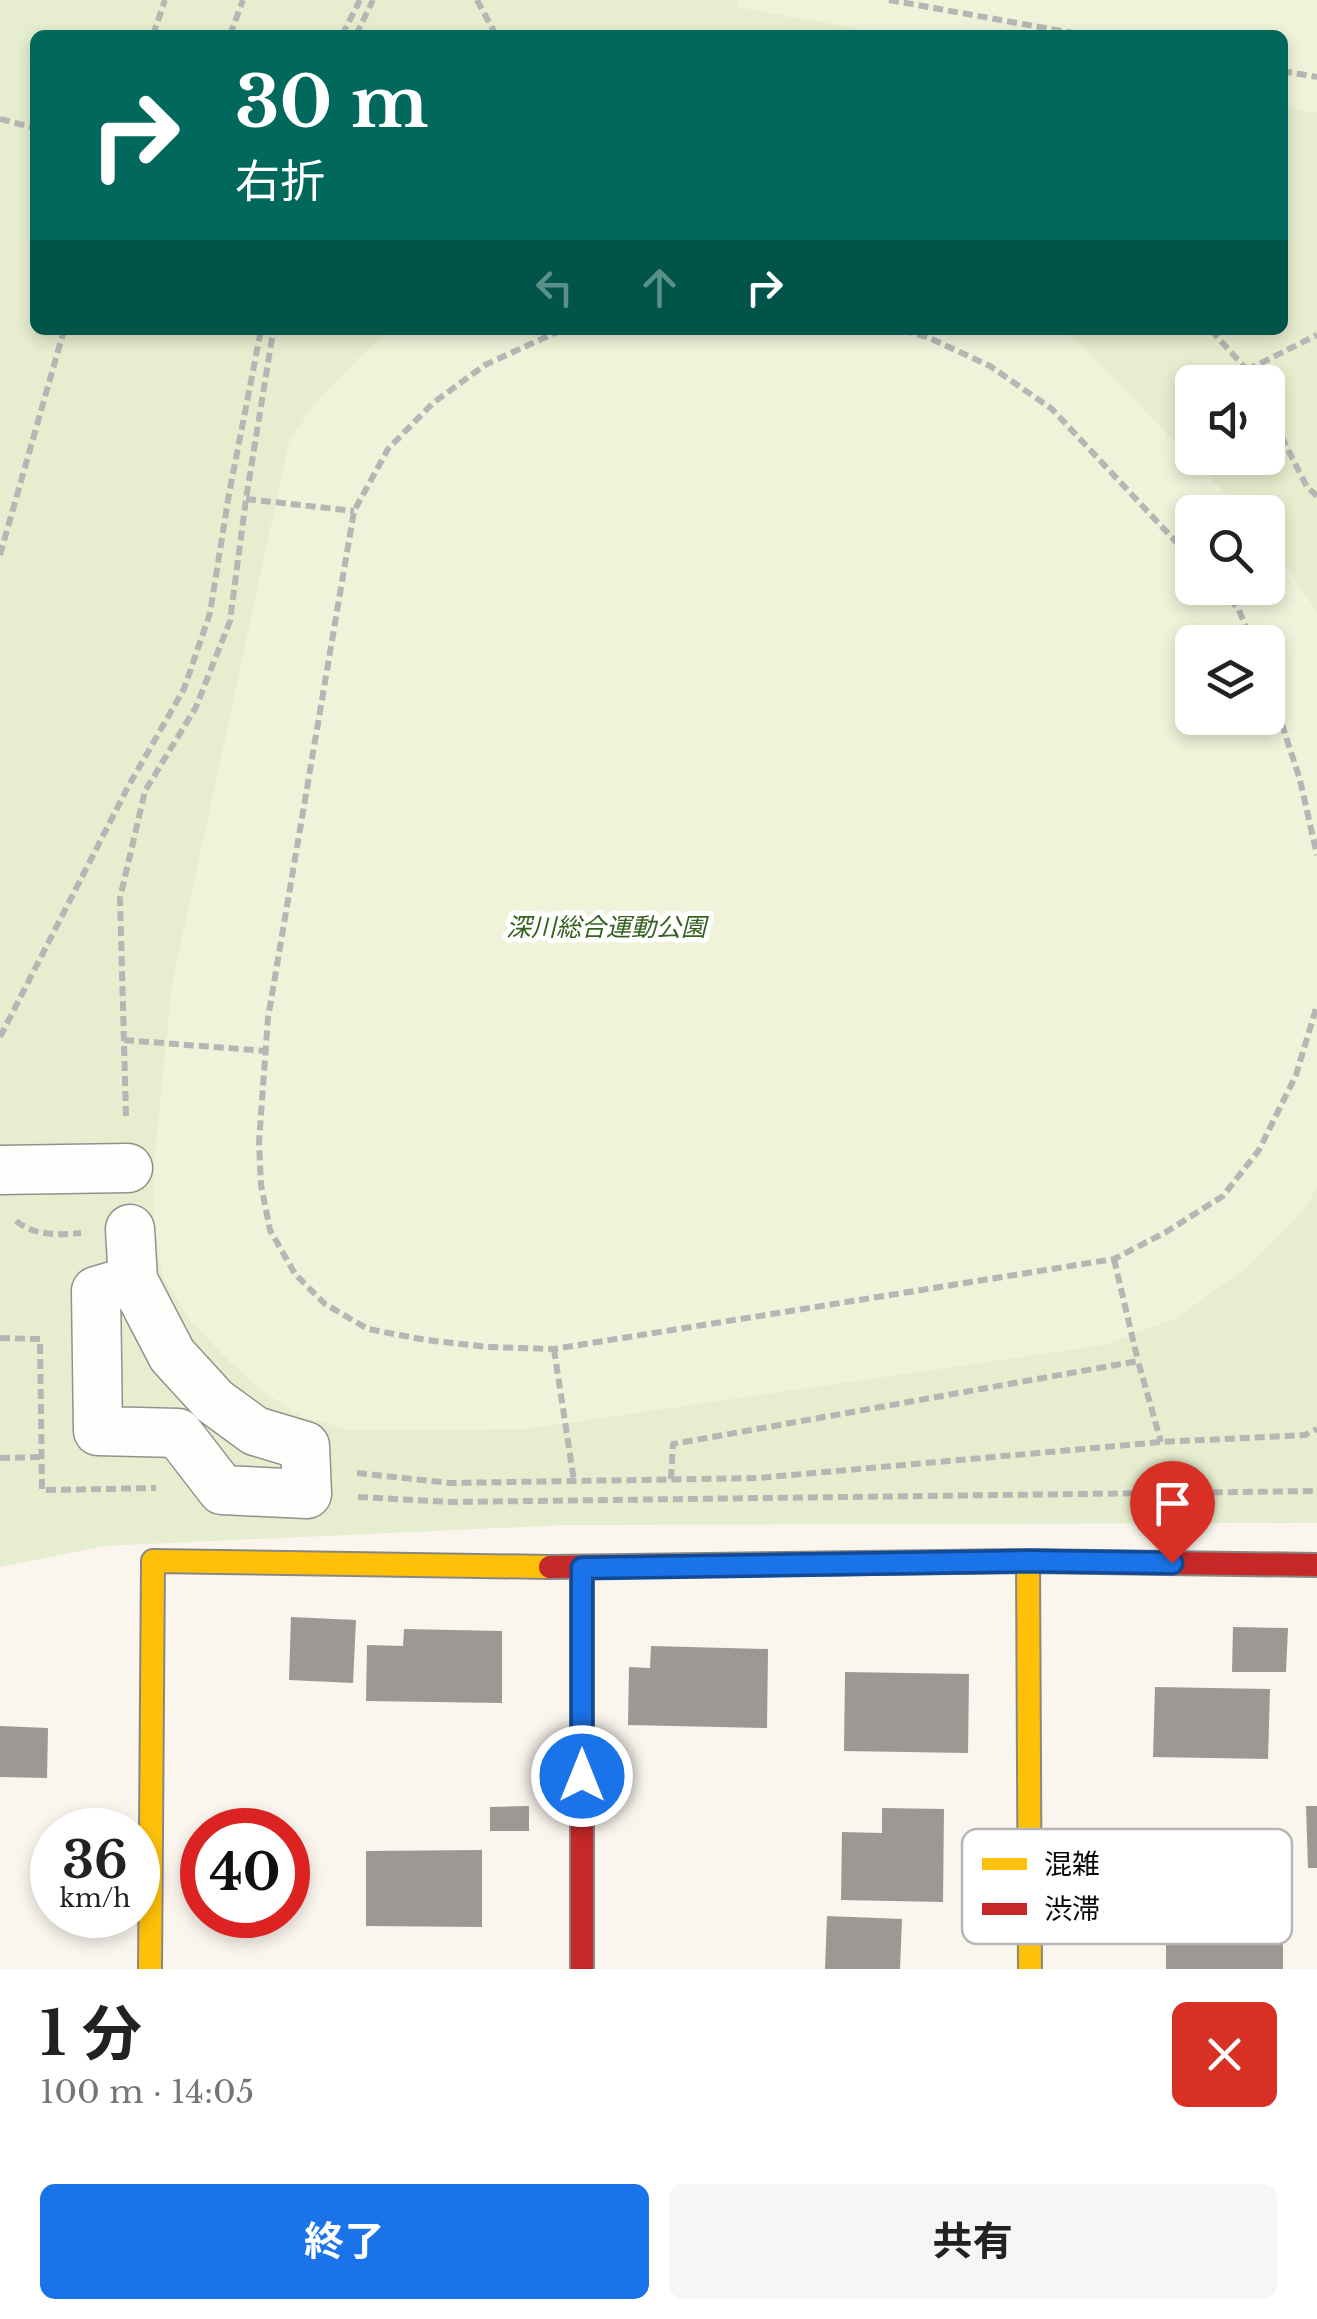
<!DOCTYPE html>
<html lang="ja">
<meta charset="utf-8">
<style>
body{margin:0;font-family:"Libre Baskerville","Noto Sans JP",serif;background:#f6f6f6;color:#222;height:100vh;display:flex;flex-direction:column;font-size:38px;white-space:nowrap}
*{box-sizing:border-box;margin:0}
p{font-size:32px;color:#767676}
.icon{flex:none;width:55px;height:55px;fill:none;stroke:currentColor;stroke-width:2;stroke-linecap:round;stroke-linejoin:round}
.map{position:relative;height:1969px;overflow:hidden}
.drawer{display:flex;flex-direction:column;background:#fff;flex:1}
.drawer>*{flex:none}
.top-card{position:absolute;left:30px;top:30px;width:1258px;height:305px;border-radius:15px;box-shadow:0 5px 15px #0003;background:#00695c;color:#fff;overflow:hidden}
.controls{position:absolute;left:1175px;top:365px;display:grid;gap:20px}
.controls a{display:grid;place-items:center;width:110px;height:110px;border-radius:15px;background:#fff;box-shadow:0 5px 15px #0003;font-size:50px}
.speed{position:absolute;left:30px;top:1808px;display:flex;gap:20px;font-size:50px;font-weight:700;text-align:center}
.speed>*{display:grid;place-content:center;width:130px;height:130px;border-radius:50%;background:#fff;box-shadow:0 5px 15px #0003;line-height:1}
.speed small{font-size:25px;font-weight:400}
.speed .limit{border:15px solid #d22;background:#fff;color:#111}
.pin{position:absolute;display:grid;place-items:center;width:85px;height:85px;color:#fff;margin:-102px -42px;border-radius:50% 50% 50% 0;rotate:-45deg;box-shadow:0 0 10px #0007}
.pin .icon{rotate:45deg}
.me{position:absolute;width:110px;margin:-55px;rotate:0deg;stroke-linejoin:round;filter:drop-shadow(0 0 8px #0008)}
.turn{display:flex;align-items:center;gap:35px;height:210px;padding:0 40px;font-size:45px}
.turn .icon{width:130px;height:130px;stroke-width:2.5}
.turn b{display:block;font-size:70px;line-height:85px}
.lanes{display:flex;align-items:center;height:95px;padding:0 40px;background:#0003;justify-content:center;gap:50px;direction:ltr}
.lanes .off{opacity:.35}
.round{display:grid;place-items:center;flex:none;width:105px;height:105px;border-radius:15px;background:#f6f6f6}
.overview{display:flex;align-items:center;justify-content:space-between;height:170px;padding:0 40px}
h1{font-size:60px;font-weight:700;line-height:75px}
.action{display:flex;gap:20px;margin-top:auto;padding:20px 40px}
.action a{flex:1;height:115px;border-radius:15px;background:#1a73e8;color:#fff;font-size:40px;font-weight:700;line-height:115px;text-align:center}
.action a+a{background:#f6f6f6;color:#222}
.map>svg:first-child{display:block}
.green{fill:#e7eecf;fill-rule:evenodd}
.pitch{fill:#f0f2d9;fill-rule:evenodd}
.building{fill:#9c9995}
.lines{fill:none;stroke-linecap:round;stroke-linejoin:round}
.street-casing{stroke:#93918d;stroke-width:51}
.slow-casing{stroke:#898784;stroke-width:26}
.jam-casing{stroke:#898784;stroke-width:26}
.path{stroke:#b7b6b5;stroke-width:6;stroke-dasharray:10 5;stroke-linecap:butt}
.street{stroke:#fefefc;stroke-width:48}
.slow{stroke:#ffc107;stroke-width:22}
.jam{stroke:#c62828;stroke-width:22}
.route-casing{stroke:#114b97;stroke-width:25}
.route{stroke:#1a73e8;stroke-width:18}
.labels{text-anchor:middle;stroke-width:10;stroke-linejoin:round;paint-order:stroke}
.park-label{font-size:25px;font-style:italic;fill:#37611e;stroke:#fff}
.key{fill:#fff;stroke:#b6b6b6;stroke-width:2.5}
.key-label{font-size:28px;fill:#0b0b0b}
</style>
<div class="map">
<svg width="1317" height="1969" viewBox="0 0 1317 1969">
<rect width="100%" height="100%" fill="#faf6ee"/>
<path class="green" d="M 0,0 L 1317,0 L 1317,1523 L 566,1525 L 105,1546 L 0,1567 ZM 35,35 L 1282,35 L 1282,330 L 35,330 ZM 1192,382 L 1268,382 L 1268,458 L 1192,458 ZM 1192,512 L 1268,512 L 1268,588 L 1192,588 ZM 1192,642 L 1268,642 L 1268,718 L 1192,718 Z"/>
<g class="pitch">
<polygon points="739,0 1317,0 1317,113 1283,107 1282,35 891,35 737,7"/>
<path d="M 388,330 L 1059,330 L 1078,341 L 1243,512 L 1192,512 L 1192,588 L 1268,588 L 1268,539 L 1317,612 L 1317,1188 L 1304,1209 L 1249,1266 L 1176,1318 L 1104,1345 L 526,1429 L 349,1430 L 301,1416 L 264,1392 L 230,1362 L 191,1322 L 163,1277 L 154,1226 L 154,1164 L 172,984 L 289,442 L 318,399 ZM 1192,642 L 1268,642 L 1268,718 L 1192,718 Z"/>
</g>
<g class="building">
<polygon points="291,1617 356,1620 353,1683 289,1680"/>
<polygon points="1233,1627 1288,1628 1286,1672 1232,1672"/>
<polygon points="404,1629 502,1631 502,1703 366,1701 367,1645 403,1646"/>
<polygon points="651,1646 768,1649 767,1728 628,1725 629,1667 650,1668"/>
<polygon points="845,1672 969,1674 968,1753 844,1751"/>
<polygon points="1155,1687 1270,1689 1268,1759 1153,1757"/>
<polygon points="0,1726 48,1728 47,1778 0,1777"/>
<polygon points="529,1806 529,1831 490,1831 490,1807"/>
<polygon points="1306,1806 1317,1806 1317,1868 1308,1868"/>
<polygon points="882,1808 944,1809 943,1902 841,1900 842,1832 882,1833"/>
<polygon points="482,1850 482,1927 366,1926 366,1851"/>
<rect x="1166" y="1904" width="117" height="65"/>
<polygon points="827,1916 902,1919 900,1969 825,1969"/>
</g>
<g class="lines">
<defs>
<g id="street">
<polyline points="0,1170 128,1168"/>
<polyline points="130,1229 133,1280 96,1291 98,1431 178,1433 222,1490 307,1494 305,1446 255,1431 214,1401 172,1355 133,1280"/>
</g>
<g id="slow">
<polyline points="1028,1561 1030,1969"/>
<polyline points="150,1969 153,1561 550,1567"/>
</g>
<g id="jam">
<polyline points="550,1567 1028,1561 1317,1565"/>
<polyline points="582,1567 582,1969"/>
</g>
</defs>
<use href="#street" class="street-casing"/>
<use href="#slow" class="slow-casing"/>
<use href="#jam" class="jam-casing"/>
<g class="path">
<polyline points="477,0 496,35"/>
<polyline points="889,0 1084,35"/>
<polyline points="153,35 165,0"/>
<polyline points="230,35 243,0"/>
<polyline points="342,35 360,0"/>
<polyline points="356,35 373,0"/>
<polyline points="1282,71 1317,77"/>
<polyline points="0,119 35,128"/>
<polyline points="561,330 485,365 433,403 388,449 354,511 268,1018 259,1142 261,1185 270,1230 295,1274 325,1304 368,1329 426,1340 488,1347 554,1349 1114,1259 1166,1232 1223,1196 1259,1150 1296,1075 1317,1005"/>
<polyline points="903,330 927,337 990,366 1052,409 1192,559"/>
<polyline points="1211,330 1247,370 1253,382"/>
<polyline points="1247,370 1317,335"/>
<polyline points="1268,410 1307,487 1317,496"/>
<polyline points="246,499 354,511"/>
<polyline points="0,555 64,330"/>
<polyline points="1219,588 1238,608 1252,642"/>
<polyline points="1268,681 1300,780 1317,855"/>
<polyline points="0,1037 129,785 184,689 210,613 229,494 261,330"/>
<polyline points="124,1040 266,1051"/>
<polyline points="126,1116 120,898 145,791 196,707 230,621 246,499 272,338 275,330"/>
<path d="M 16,1221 C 35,1236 58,1235 81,1233"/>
<polyline points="1114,1259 1138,1361"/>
<polyline points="0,1338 40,1339 42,1490 156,1488"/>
<polyline points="554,1349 574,1481"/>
<polyline points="0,1458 41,1457"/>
<polyline points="357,1473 450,1483 758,1478 1161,1442 1305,1435 1317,1429"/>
<polyline points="671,1479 673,1444 1138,1361 1161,1442"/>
<polyline points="358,1497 451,1502 1317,1491"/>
</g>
<use href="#street" class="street"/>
<use href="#slow" class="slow"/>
<use href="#jam" class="jam"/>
</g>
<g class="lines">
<defs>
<polyline id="route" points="582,1776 582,1568 1028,1561 1172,1563"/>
</defs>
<use href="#route" class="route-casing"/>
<use href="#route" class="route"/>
</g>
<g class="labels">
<g class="park-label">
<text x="606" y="936">深川総合運動公園</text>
</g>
</g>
<rect x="962" y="1829" width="330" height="115" rx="15" class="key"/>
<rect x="982" y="1858" width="45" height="12" fill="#ffc107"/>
<rect x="982" y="1903" width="45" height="12" fill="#c62828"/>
<g class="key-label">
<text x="1044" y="1874">混雑</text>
<text x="1044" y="1919">渋滞</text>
</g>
</svg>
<div class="controls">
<a><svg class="icon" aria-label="sound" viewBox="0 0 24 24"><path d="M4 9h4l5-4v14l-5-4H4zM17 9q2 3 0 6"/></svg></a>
<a><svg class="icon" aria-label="search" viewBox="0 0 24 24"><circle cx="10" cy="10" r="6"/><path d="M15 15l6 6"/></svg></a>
<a><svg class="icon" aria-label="layers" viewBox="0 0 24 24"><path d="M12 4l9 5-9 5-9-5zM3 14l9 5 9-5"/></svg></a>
</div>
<div class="speed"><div>36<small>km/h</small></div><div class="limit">40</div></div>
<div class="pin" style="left:1172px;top:1563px;background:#d93025"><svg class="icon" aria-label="arrive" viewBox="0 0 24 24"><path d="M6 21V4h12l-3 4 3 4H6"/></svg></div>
<svg class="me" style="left:582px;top:1776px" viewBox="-20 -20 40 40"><circle r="17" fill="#1a73e8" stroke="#fff" stroke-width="3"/><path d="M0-11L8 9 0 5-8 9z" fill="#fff"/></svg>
<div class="top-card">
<div class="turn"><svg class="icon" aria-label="right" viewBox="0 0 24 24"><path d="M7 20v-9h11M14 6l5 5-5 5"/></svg><div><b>30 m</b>右折</div></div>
<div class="lanes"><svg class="icon off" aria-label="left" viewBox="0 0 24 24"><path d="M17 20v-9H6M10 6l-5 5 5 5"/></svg><svg class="icon off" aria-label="ahead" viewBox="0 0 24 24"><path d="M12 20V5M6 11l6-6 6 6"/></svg><svg class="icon" aria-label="right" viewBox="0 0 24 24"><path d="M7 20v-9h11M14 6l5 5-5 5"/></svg></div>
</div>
</div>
<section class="drawer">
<div class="overview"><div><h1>1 分</h1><p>100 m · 14:05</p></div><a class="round" style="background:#d93025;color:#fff"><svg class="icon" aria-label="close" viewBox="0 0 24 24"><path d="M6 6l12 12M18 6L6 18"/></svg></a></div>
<div class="action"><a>終了</a><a>共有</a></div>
</section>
